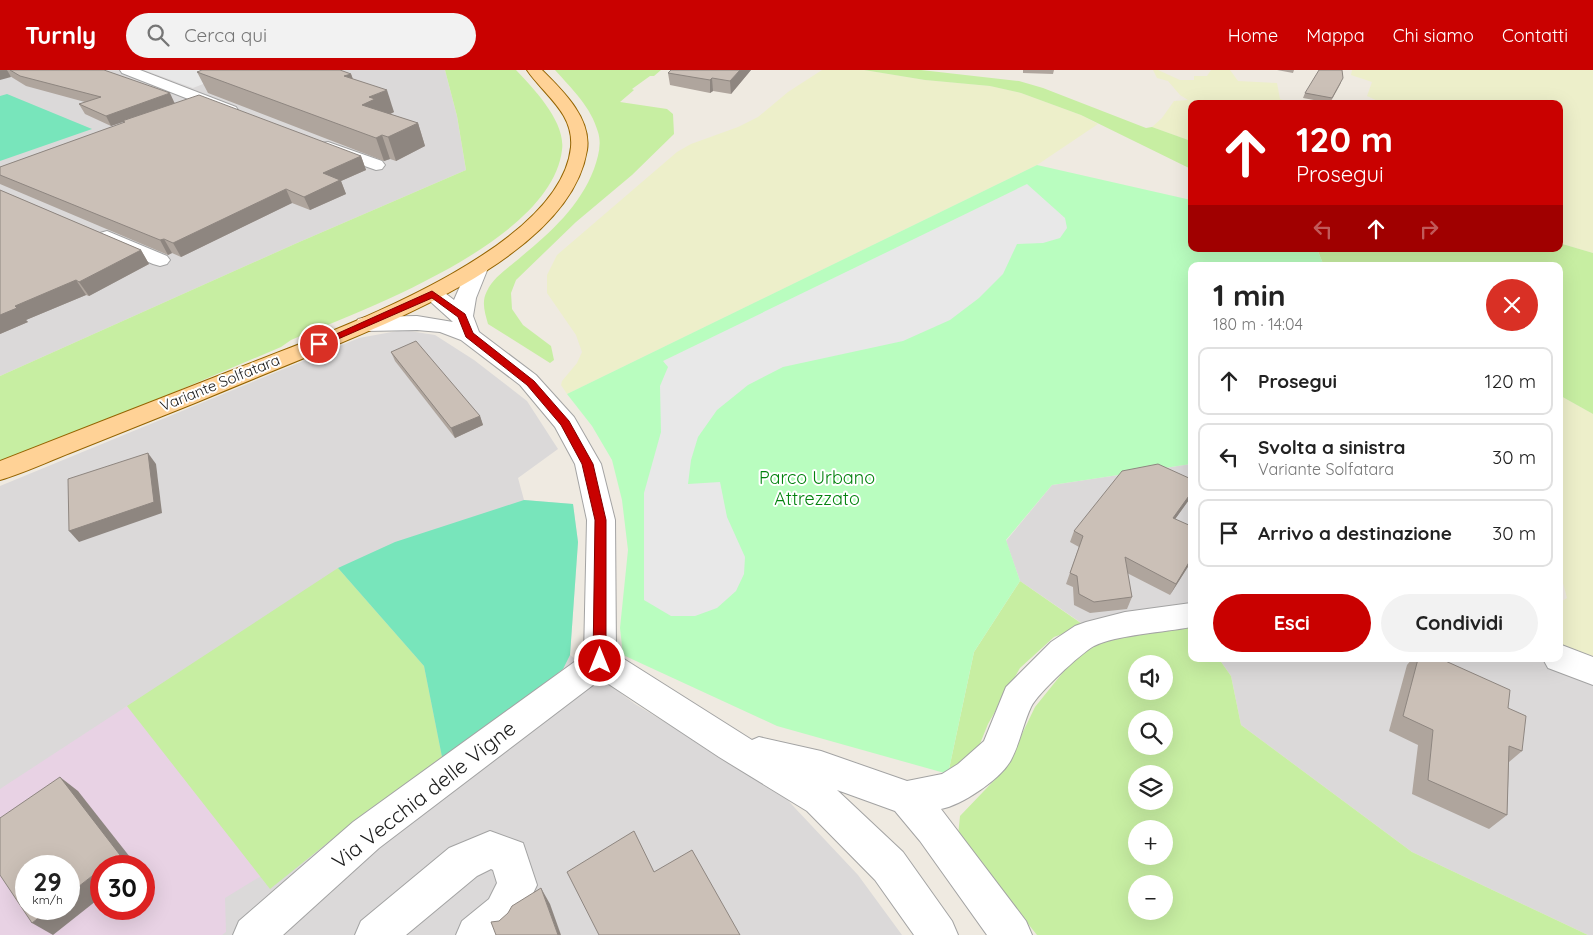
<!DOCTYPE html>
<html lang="it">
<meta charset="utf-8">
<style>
body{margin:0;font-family:Quicksand,sans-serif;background:#f2f2f2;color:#222;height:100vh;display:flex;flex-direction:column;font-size:19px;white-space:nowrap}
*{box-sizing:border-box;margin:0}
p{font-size:16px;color:#767676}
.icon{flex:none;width:28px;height:28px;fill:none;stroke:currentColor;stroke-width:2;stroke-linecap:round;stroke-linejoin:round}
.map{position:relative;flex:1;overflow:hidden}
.details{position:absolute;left:1188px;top:192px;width:375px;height:400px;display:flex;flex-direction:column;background:#fff;border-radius:10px;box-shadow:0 5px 20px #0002}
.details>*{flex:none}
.top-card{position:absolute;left:1188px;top:30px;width:375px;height:152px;border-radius:10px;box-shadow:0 5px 20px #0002;background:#c90100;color:#fff;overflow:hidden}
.buttons{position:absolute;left:1128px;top:585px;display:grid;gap:10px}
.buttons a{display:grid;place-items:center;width:45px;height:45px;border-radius:50%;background:#fff;box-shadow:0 5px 20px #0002;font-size:25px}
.speed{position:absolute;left:15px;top:785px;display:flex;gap:10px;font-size:25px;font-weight:700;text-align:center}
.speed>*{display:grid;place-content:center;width:65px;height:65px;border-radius:50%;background:#fff;box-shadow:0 5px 20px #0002;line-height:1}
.speed small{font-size:12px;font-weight:400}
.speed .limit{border:8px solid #d22;background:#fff;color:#111}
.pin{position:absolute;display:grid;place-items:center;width:42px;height:42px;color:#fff;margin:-21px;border:2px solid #fff;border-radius:50%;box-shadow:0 1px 5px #0007}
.me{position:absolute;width:55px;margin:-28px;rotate:0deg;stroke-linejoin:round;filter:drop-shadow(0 0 4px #0008)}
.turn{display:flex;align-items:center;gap:18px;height:105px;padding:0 25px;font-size:22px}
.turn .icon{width:65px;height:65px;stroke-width:2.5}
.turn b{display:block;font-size:35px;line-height:42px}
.lanes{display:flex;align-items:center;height:48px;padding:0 25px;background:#0003;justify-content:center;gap:25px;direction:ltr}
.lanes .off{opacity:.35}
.round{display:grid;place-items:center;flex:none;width:52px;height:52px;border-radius:26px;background:#f2f2f2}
.summary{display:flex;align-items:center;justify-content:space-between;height:85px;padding:0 25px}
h1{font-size:30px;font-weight:800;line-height:38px}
.action{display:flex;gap:10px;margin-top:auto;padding:10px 25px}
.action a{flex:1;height:58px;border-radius:30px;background:#c90100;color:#fff;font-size:20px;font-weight:800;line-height:58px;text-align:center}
.action a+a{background:#f2f2f2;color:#222}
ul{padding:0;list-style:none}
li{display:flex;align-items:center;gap:15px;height:68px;margin:0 10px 8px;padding:0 15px;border:2px solid #e0e0e0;border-radius:10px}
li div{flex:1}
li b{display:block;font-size:19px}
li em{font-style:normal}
header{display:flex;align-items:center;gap:30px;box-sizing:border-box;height:70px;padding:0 25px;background:#c90100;color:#fff}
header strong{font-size:24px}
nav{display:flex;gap:28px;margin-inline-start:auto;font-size:18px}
.search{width:350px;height:45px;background:#f2f2f2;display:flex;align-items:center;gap:12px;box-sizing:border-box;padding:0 18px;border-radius:28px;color:#767676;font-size:19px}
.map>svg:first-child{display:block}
.residential{fill:#dbd9d9;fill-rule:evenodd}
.industrial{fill:#e8d2e4;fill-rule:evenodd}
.farmland{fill:#edefca}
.grass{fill:#c7eea2;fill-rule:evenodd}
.park{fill:#b9fdbf}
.pitch{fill:#78e5bb}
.parking{fill:#e8e8e8}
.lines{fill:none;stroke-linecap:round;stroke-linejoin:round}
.minor-casing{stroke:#a3a3a3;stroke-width:2}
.primary-casing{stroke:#956400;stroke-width:2}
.minor{fill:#fff;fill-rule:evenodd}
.primary{fill:#ffd296;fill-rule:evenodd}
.wall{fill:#afa59d}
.shaded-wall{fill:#8e8680}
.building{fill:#cbc0b7;stroke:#8e8680}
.route{fill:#c90100;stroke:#830100}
.labels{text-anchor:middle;stroke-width:4;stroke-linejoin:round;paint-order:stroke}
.far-street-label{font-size:15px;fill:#1c1c1c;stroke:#fff}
.park-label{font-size:18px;fill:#03820e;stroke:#fff}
.near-street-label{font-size:21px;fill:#1c1c1c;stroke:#fff}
</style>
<header>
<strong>Turnly</strong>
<div class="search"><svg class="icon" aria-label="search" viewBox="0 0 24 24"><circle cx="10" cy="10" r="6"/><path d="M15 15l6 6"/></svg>Cerca qui</div>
<nav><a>Home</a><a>Mappa</a><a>Chi siamo</a><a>Contatti</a></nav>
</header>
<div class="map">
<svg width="1593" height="865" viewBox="0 0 1593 865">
<rect width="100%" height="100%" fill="#efeae1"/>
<g class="residential">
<polygon points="0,0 445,0 457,46 466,100 297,173 0,306"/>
<path d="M 403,260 L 435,265 L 474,290 L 527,331 L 558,379 L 518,408 L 524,430 L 573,434 L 578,472 L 570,585 L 635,634 L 779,721 L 858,805 L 902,865 L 0,865 L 0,416 L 359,268 ZM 26,796 L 69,796 L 69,839 L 26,839 ZM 101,796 L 144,796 L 144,839 L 101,839 Z"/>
<polygon points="1191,394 1191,548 1188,544 1093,561 1020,511 1006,471 1052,415"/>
<polygon points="1559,576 1593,592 1593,865 1588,865 1412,782 1241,655 1231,606 1219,589 1559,589"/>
</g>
<path class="industrial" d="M 127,636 L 261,806 L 225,828 L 226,862 L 222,865 L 0,865 L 0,719 ZM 26,796 L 69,796 L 69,839 L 26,839 ZM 101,796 L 144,796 L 144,839 L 101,839 Z"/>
<g class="farmland">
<polygon points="822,0 864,0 925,10 990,16 1021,23 1081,45 1098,54 1037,95 567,324 561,315 562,311 577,293 582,282 576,265 547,223 547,205 557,185 677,82 691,74 738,57 758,47 788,22"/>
<polygon points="1153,0 1158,0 1180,10 1194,10 1194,6 1207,6 1211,0 1230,0 1238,11 1277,13 1280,29 1295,34 1191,34 1191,71 1152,57 1162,48 1174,31 1188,30 1180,25 1168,11 1157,8"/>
<polygon points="1352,0 1593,0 1593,183 1559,173 1559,34 1380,34 1380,32 1367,26 1372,12 1351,5"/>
<polygon points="1559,325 1593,344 1593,589 1559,576 1559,533 1567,528 1559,498"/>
</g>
<g class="grass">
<path d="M 445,0 L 516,0 C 534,19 566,52 562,80 C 551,171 366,239 291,270 L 281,277 L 163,327 L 0,391 L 0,306 L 297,173 L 466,100 L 457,46 Z"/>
<path d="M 555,0 L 661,0 L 654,6 L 650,6 L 632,19 L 634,20 L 620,32 L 667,39 L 673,44 L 674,64 L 632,105 L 576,152 L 516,210 L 511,223 L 512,239 L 523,255 L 551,276 L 554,290 L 550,293 L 488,254 C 485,243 481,232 487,221 C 494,206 510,197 522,186 C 551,162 580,136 594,99 C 598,87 602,75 598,62 C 591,37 572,19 555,0 Z"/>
<polygon points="864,0 921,0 1019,11 1043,18 1146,58 1152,57 1191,71 1191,99 1081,45 1021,23 990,16 925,10"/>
<polygon points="1559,173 1593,183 1593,344 1559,325 1559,196 1324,196 1317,179 1559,179"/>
<polygon points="338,498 424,596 443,692 371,738 270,819 127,636"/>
<polygon points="1020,511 1085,556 1054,567 1020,598 988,654 973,691 948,704 974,582"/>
<path d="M 1191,551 L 1191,589 L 1219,589 L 1231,606 L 1241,655 L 1412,782 L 1588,865 L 1037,865 L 958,766 L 960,746 L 1005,699 L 1035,637 L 1085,575 L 1115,564 ZM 1136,594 L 1164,594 L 1164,621 L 1136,621 ZM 1136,649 L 1164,649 L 1164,676 L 1136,676 ZM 1136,704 L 1164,704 L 1164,731 L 1136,731 ZM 1136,759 L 1164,759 L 1164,786 L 1136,786 ZM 1136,814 L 1164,814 L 1164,841 L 1136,841 Z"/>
</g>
<polygon class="park" points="1037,95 1191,130 1191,179 1317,179 1324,196 1191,196 1191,394 1052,415 1006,470 1020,511 974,582 948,704 777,656 623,585 620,558 628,480 622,430 612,390 592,356 567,324"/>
<g class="pitch">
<polygon points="7,24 92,59 0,91 0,26"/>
<polygon points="524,430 573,434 578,472 570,585 563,599 443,692 424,596 338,498 395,472"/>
</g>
<g class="parking">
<polygon points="144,0 239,0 193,18"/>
<polygon points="1027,114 1065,148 1067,158 1060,168 1043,173 1017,174 1003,204 979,228 950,250 903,271 783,297 748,315 717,340 698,367 691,390 688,414 720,412 727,447 745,487 744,504 736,521 717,538 695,546 671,546 644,530 644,423 661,362 660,316 668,297 663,291"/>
</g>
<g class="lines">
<defs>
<g id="minor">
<polygon points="120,0 140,0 236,37 238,40 236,43 224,43 122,3"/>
<polygon points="328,72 382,91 385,95 382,99 376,100 322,81 320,77 322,73"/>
<polygon points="107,161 167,186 170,190 167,194 160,196 153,194 100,171 97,167 100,163"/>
<path d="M 478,192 L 485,194 L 488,198 L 476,228 L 473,246 L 479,262 L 536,305 L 574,347 L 601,394 L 615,450 L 616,584 L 752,670 L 759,667 L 821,681 L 907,711 L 942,704 L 958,694 L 984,671 L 1006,617 L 1051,572 L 1075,556 L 1086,552 L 1125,542 L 1191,533 L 1191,557 C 1166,562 1116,565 1094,576 C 1080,584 1038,623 1031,637 C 1023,654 1020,673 1011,690 C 1001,709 962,735 941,739 L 1026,851 L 1032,865 L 987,865 L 920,771 L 895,741 L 837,720 L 903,782 L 952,851 L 958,865 L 914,865 L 875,810 L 807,741 L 719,687 L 601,609 L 379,778 L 283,865 L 233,865 L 239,851 L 353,752 L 584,585 L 587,450 L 575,394 L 555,357 L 520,315 L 461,270 L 440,262 L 417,260 L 366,261 L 358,259 L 355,254 L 358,249 L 366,247 L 417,246 L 453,252 L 422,224 L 426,220 C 438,216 444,222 454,230 L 468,198 L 471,194 Z"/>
<polygon points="1559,574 1593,587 1593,615 1548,598 1543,589 1559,589"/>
<polygon points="490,761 523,773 537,815 517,857 508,865 456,865 462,851 489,829 497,813 493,800 491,799 477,806 406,865 355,865 361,851 449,778"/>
</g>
<path id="primary" d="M 527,0 L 542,0 C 562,20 592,48 587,80 C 571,181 402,247 319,282 C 277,299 236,316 195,333 C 153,350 112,366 70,383 C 47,392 24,403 0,410 L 0,391 C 76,361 152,332 228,302 C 315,267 560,185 571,77 C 574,43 544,25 527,0 Z"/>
</defs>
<use href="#minor" class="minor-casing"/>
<use href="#primary" class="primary-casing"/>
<use href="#minor" class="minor"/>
<use href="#primary" class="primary"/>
</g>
<g class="wall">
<polygon points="0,0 104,0 175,33 361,86 366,100 341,111 346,124 310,140 292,133 181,187 172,183 168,185 0,114 0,97 123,53 123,52 111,56 85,44 79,34 85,32 26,16"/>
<polygon points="751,0 731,24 713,21 710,23 670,15 668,3"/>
<polygon points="1023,0 1054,0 1053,4 1023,3"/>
<polygon points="1277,0 1294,0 1293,3"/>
<polygon points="197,2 351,4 353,9 394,42 390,44 418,53 425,76 396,91 390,89 384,91 208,23"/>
<polygon points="1341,13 1330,33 1303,28 1305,23"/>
<polygon points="0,120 141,180 149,194 89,226 86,225 26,250 28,252 0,264"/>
<polygon points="391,282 480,346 483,355 455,368 395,291"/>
<polygon points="1191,409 1191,427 1175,449 1191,457 1191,492 1170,525 1127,503 1132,527 1127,539 1090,543 1074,535 1073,517 1066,514 1079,477 1070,472 1074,461"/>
<polygon points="1412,589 1418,589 1508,638 1522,681 1509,692 1507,745 1489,759 1412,724 1418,675 1389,661 1407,595"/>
</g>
<g class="shaded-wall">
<polygon points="0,0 7,0 11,7 0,10"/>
<polygon points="740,0 751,0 731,24 730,11"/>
<polygon points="351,4 359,26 344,6"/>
<polygon points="712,8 713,21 710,23 710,10"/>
<polygon points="387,20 394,42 382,48 362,35 369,27"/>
<polygon points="170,23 175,34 111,56 106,46"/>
<polygon points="418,53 425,76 396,91 388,67"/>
<polygon points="382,65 390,89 384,91 376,68"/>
<polygon points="361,86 366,100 341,111 346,124 310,140 304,127 323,103"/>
<polygon points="286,119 292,133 181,187 173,173"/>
<polygon points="164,169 172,183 168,185 160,170"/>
<polygon points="141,180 149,194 89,226 79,212"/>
<polygon points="76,210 86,225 26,250 28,252 0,264 0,245 15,236"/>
<polygon points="480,346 483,355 455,368 451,358"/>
<polygon points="148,383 156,394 162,443 79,472 69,461"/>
<polygon points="1191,423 1191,427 1168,459 1173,448"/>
<polygon points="1191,489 1191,492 1170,525 1176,514"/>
<polygon points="60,707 78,721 137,796 105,796"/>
<polygon points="101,799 101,827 53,865 32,853 50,839 69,839 69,824"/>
<polygon points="541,818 550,834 561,865 558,865"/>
</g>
<g class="building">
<polygon points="10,0 104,0 170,23 106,46 79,34 101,27 20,6"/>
<polygon points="202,0 340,0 351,4 344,6 387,20 369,27 375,29 362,35 418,53 388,67 382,65 376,68 197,2"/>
<polygon points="671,0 740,0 730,11 712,8 710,10 668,3"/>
<polygon points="1319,0 1342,0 1343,8 1332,28 1305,23"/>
<polygon points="199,25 361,86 323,103 340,110 304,127 286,119 173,173 164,169 160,170 0,105 0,97 125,52 122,51"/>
<polygon points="0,120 141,180 79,212 76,210 15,236 17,238 0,245"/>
<polygon points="416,271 480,346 451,358 391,282"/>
<polygon points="148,383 154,432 69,461 68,409"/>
<polygon points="1158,394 1191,409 1191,423 1173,448 1191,456 1191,489 1176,514 1125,487 1132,527 1094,532 1079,524 1077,506 1070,503 1083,466 1074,461 1122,401"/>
<polygon points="1418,589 1441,589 1510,620 1508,638 1526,646 1522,681 1509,676 1507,745 1428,710 1433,660 1403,646"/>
<polygon points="60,707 120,785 105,796 101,796 101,799 69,824 69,796 26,796 26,839 50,839 32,853 0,805 0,748"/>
<polygon points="634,761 654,802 692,780 740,865 599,865 567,802"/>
<polygon points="541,818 558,865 496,865 491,852 499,851 508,843 512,836"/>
</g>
<polygon class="route" points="432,221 465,244 473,263 534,311 569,351 593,394 606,450 606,591 604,595 600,596 595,595 593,591 595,450 582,394 561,355 527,315 466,267 458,247 432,228 322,276 315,276 314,274"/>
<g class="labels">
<g class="far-street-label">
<text transform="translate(220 313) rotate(-22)" y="5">Variante Solfatara</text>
</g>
<g class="park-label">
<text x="817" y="414">Parco Urbano<tspan x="817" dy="21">Attrezzato</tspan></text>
</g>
<g class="near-street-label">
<text transform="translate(424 725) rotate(-38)" y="7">Via Vecchia delle Vigne</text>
</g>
</g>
</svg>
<div class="buttons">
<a><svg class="icon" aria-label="sound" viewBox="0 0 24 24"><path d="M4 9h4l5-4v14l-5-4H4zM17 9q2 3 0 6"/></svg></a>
<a><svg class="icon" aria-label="search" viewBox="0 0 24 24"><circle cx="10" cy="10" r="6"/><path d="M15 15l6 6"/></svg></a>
<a><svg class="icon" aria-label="layers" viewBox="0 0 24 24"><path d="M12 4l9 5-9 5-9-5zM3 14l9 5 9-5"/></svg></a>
<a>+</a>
<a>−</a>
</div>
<div class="speed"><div>29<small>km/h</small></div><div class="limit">30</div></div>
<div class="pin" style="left:319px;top:274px;background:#d93025"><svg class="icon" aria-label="arrive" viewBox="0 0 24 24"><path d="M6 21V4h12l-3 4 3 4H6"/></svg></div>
<svg class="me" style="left:600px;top:591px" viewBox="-20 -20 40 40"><circle r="17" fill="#c90100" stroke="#fff" stroke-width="3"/><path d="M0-11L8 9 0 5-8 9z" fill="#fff"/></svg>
<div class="top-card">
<div class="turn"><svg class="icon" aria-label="ahead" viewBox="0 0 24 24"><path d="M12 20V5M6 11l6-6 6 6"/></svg><div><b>120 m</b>Prosegui</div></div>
<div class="lanes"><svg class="icon off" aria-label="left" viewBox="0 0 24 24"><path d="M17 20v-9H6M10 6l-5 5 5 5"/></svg><svg class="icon" aria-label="ahead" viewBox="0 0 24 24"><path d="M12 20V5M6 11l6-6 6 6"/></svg><svg class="icon off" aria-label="right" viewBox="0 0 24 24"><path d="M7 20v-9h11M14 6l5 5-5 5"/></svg></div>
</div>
<section class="details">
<div class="summary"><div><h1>1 min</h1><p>180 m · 14:04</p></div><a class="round" style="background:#d93025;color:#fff"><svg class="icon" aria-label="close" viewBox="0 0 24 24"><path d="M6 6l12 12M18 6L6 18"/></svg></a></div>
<ul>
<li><svg class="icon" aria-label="ahead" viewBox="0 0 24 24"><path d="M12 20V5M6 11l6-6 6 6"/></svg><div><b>Prosegui</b></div><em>120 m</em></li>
<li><svg class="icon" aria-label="left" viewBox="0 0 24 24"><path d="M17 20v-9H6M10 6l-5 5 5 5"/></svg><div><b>Svolta a sinistra</b><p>Variante Solfatara</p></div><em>30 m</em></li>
<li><svg class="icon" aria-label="arrive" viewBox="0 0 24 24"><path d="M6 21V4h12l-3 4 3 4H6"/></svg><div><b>Arrivo a destinazione</b></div><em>30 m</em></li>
</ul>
<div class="action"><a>Esci</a><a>Condividi</a></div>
</section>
</div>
